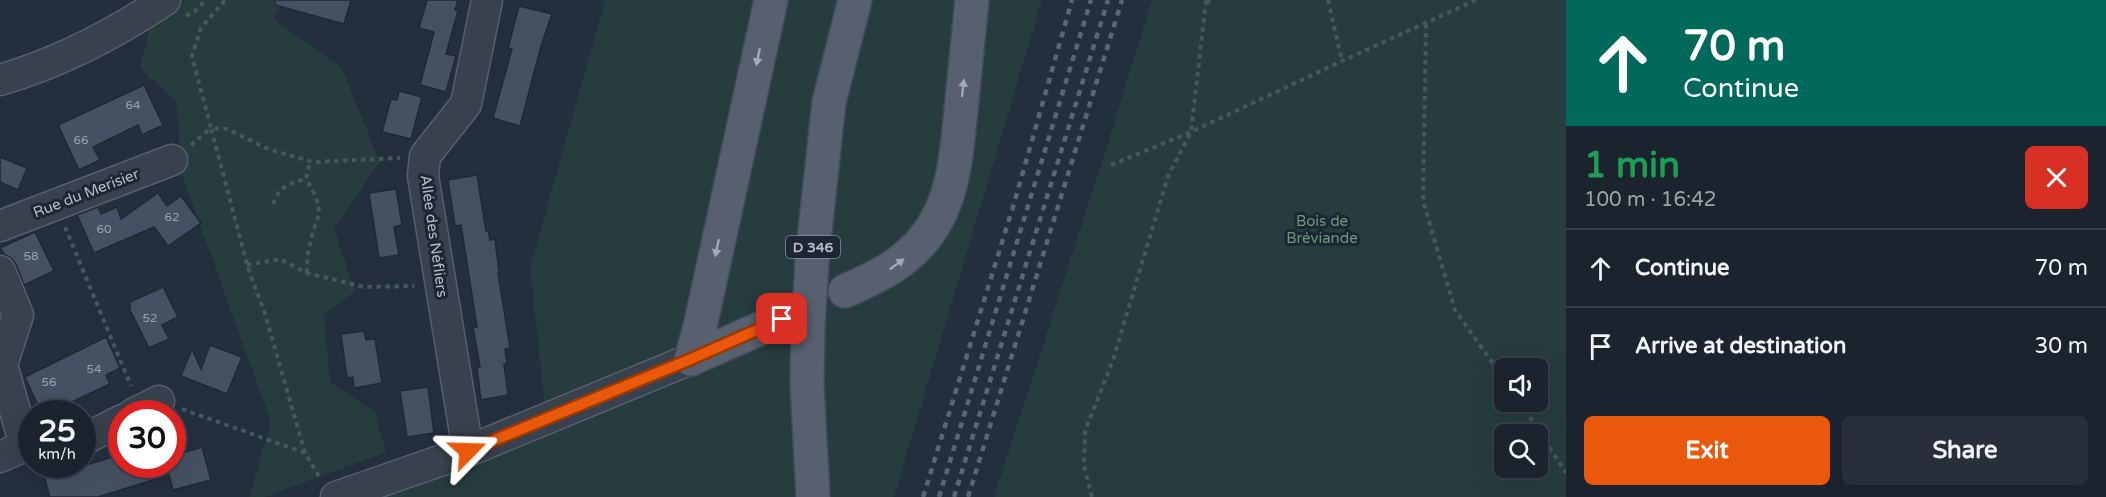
<!DOCTYPE html>
<meta charset="utf-8">
<style>
body{margin:0;font-family:"Varela Round",sans-serif;background:#282f3a;color:#f1f3f6;height:100vh;display:flex;flex-direction:column;font-size:22px;white-space:nowrap}
*{box-sizing:border-box;margin:0}
p{font-size:20px;color:#a0a4aa}
.icon{flex:none;width:33px;height:33px;fill:none;stroke:currentColor;stroke-width:2;stroke-linecap:round;stroke-linejoin:round}
.map{position:relative;flex:1;overflow:hidden}
.drawer{display:flex;flex-direction:column;background:#1b232e;width:540px}
.drawer>*{flex:none}
.top-card{background:#00695c;color:#fff;overflow:hidden}
.fabs{position:absolute;left:1494px;top:358px;display:grid;gap:12px}
.fabs a{display:grid;place-items:center;width:54px;height:54px;border-radius:9px;background:#1b232e;box-shadow:0 6px 24px #0002,0 0 0 2px #39404a;font-size:30px}
.speed{position:absolute;left:18px;top:400px;display:flex;gap:12px;font-size:30px;font-weight:700;text-align:center}
.speed>*{display:grid;place-content:center;width:78px;height:78px;border-radius:50%;background:#1b232e;box-shadow:0 6px 24px #0002,0 0 0 2px #39404a;line-height:1}
.speed small{font-size:15px;font-weight:400}
.speed .limit{border:9px solid #d22;background:#fff;color:#111}
.pin{position:absolute;display:grid;place-items:center;width:51px;height:51px;color:#fff;margin:-26px;border-radius:12px;box-shadow:0 3px 9px #0006}
.me{position:absolute;width:66px;margin:-33px;rotate:68deg;stroke-linejoin:round;filter:drop-shadow(0 0 4px #0008)}
.turn{display:flex;align-items:center;gap:21px;height:126px;padding:0 18px;font-size:27px}
.turn .icon{width:78px;height:78px;stroke-width:2.5}
.turn b{display:block;font-size:42px;line-height:51px}
.round{display:grid;place-items:center;flex:none;width:63px;height:63px;border-radius:9px;background:#282f3a}
.headline{display:flex;align-items:center;justify-content:space-between;height:102px;padding:0 18px}
h1{font-size:36px;font-weight:800;line-height:45px;color:#1e9e55}
.button{display:flex;gap:12px;margin-top:auto;padding:12px 18px}
.button a{flex:1;height:69px;border-radius:9px;background:#ea580c;color:#fff;font-size:24px;font-weight:800;line-height:69px;text-align:center}
.button a+a{background:#282f3a;color:#f1f3f6}
ul{padding:0;list-style:none}
li{display:flex;align-items:center;gap:18px;height:78px;padding:0 18px;border-top:2px solid #39404a}
li div{flex:1}
li b{display:block;font-size:22px}
li em{font-style:normal}
main{display:flex;flex:1;min-height:0}
.map>svg:first-child{display:block}
.green{fill:#263c3f;fill-rule:evenodd}
.building{fill:#455162;stroke:#1f2835;stroke-width:1.5}
.lines{fill:none;stroke-linecap:round;stroke-linejoin:round}
.minor-casing{stroke:#565f6c;stroke-width:33}
.major-casing{stroke:#414a57;stroke-width:36}
.path{stroke:#44595c;stroke-width:4;stroke-dasharray:4.5 4.5;stroke-linecap:butt}
.minor{stroke:#38414e;stroke-width:30}
.major{stroke:#56606e;stroke-width:33}
.rail{stroke:#5a6575;stroke-width:4.5;stroke-dasharray:6 6;stroke-linecap:butt}
.oneway{fill:#a1aab7}
.route-casing{stroke:#983908;stroke-width:15}
.route{stroke:#ea580c;stroke-width:10}
.labels{text-anchor:middle;stroke-width:6;stroke-linejoin:round;paint-order:stroke}
.number-label{font-size:12px;fill:#98a1af}
.shield{fill:#1d2633;stroke:#878f9c;stroke-width:1.5}
.shield-label{font-size:14px;font-weight:bold;fill:#b4bcc9}
.street-label{font-size:15px;fill:#b4bcc9;stroke:#1d2633}
.park-label{font-size:15px;fill:#6b9a76;stroke:#1d2633}
</style>
<main>
<div class="map">
<svg width="1566" height="497" viewBox="0 0 1566 497">
<rect width="100%" height="100%" fill="#242f3e"/>
<g class="green">
<polygon points="185,0 284,0 273,19 342,68 380,162 334,228 355,291 324,315 330,382 375,412 386,452 265,497 249,497 271,422 183,178 176,102 140,68 150,25"/>
<polygon points="605,0 1042,0 894,497 362,497 548,434 530,268"/>
<path d="M 1152,0 L 1566,0 L 1566,497 L 994,497 L 1097,177 ZM 1504,369 L 1538,369 L 1538,402 L 1504,402 ZM 1504,435 L 1538,435 L 1538,468 L 1504,468 Z"/>
</g>
<g class="building">
<polygon points="275,0 351,0 344,24 275,5"/>
<polygon points="427,0 458,0 455,10 458,11 446,54 456,56 446,92 420,85 434,32 419,28"/>
<polygon points="519,6 552,14 541,46 520,126 493,118 512,49 508,48"/>
<polygon points="144,85 163,125 142,135 138,125 93,147 100,160 79,170 58,125"/>
<polygon points="399,91 422,97 411,139 382,132 391,99 397,100"/>
<polygon points="0,157 27,168 18,190 0,182"/>
<polygon points="477,175 486,231 488,230 490,240 495,239 499,273 498,273 510,348 505,349 507,364 504,364 508,395 481,400 477,368 480,367 473,327 477,327 461,225 455,226 448,180"/>
<polygon points="396,189 402,225 394,227 399,255 379,258 369,193"/>
<polygon points="158,193 167,206 181,196 201,223 168,246 154,227 94,253 77,215 98,207 101,214 117,207 121,219"/>
<polygon points="35,232 54,271 24,285 16,264 11,258 4,254 0,248"/>
<polygon points="163,287 178,317 162,325 169,339 149,348 130,310 130,302"/>
<polygon points="364,331 366,340 375,339 382,383 354,388 353,377 347,378 341,334"/>
<polygon points="106,337 120,368 106,375 110,384 61,407 61,409 51,414 42,414 25,377"/>
<polygon points="210,345 242,357 227,394 181,376 192,349 201,369"/>
<polygon points="428,387 434,433 407,437 400,391"/>
<polygon points="202,447 211,480 173,490 169,475 98,497 50,497 41,465 64,465 66,471 122,454 122,465 172,465 172,456"/>
</g>
<g class="lines">
<defs>
<g id="minor">
<path d="M 0,80 C 61,62 113,35 165,0"/>
<polyline points="0,226 172,160"/>
<polyline points="0,271 18,315 2,365 25,446 0,457"/>
<polyline points="133,414 159,401"/>
<polyline points="82,438 89,437 122,420"/>
<polyline points="468,451 423,176 425,156 466,104 487,0"/>
<polyline points="336,497 468,451 691,359"/>
</g>
<g id="major">
<path d="M 845,291 C 876,278 906,263 927,235 C 956,197 957,146 962,100 C 965,67 969,33 972,0"/>
<polyline points="691,359 700,327 771,0"/>
<polyline points="691,359 782,319"/>
<polyline points="813,497 807,383 808,325 813,249 829,102 855,0"/>
</g>
</defs>
<use href="#minor" class="minor-casing"/>
<use href="#major" class="major-casing"/>
<g class="path">
<polyline points="1328,0 1342,61"/>
<polyline points="1206,2 1215,0"/>
<polyline points="186,16 195,11 206,0"/>
<polyline points="1426,24 1423,201 1455,310 1504,379"/>
<polyline points="191,145 211,128 192,56 201,28 225,0"/>
<polyline points="1111,165 1191,132 1342,61 1476,0"/>
<path d="M 273,204 C 279,187 289,183 306,179"/>
<polyline points="65,227 131,386"/>
<polyline points="247,265 280,259 307,273 364,287 414,286"/>
<path d="M 307,273 C 307,265 307,257 309,249 C 315,214 329,216 306,179 L 310,161"/>
<polyline points="1520,402 1566,473"/>
<polyline points="182,409 305,453 320,478"/>
<polyline points="305,453 265,314 248,268 211,128 227,129 268,149 313,162 400,158"/>
<polyline points="1092,497 1084,466 1085,431 1113,360 1168,176 1191,132 1206,0"/>
</g>
<use href="#minor" class="minor"/>
<use href="#major" class="major"/>
<g class="rail">
<polyline points="923,497 1013,207 1072,0"/>
<polyline points="939,497 1091,0"/>
<polyline points="954,497 1108,0"/>
<polyline points="968,497 1122,0"/>
</g>
</g>
<defs><path id="oneway-solid" d="M-6-.8H1V-3.2L6.5 0L1 3.2V.8H-6Z" transform="scale(1.5)"/></defs>
<g class="oneway">
<use href="#oneway-solid" transform="translate(758 57) rotate(102)"/>
<use href="#oneway-solid" transform="translate(963 88) rotate(-84)"/>
<use href="#oneway-solid" transform="translate(717 248) rotate(102)"/>
<use href="#oneway-solid" transform="translate(897 264) rotate(-37)"/>
</g>
<g class="lines">
<defs>
<polyline id="route" points="468,451 691,359 782,319"/>
</defs>
<use href="#route" class="route-casing"/>
<use href="#route" class="route"/>
</g>
<g class="labels">
<g class="number-label">
<text x="133" y="109">64</text>
<text x="81" y="144">66</text>
<text x="172" y="221">62</text>
<text x="104" y="233">60</text>
<text x="31" y="260">58</text>
<text x="150" y="322">52</text>
<text x="94" y="373">54</text>
<text x="49" y="386">56</text>
</g>
<rect class="shield" x="786" y="236" width="54" height="22" rx="4.5"/>
<g class="shield-label">
<text x="813" y="252">D 346</text>
</g>
<g class="street-label">
<text transform="translate(86 193) rotate(-21)" y="5">Rue du Merisier</text>
<text transform="translate(434 236) rotate(82)" y="5">Allée des Néfliers</text>
</g>
<g class="park-label">
<text x="1322" y="226">Bois de<tspan x="1322" dy="17">Bréviande</tspan></text>
</g>
</g>
</svg>
<div class="fabs">
<a><svg class="icon" aria-label="sound" viewBox="0 0 24 24"><path d="M4 9h4l5-4v14l-5-4H4zM17 9q2 3 0 6"/></svg></a>
<a><svg class="icon" aria-label="search" viewBox="0 0 24 24"><circle cx="10" cy="10" r="6"/><path d="M15 15l6 6"/></svg></a>
</div>
<div class="speed"><div>25<small>km/h</small></div><div class="limit">30</div></div>
<div class="pin" style="left:782px;top:319px;background:#d93025"><svg class="icon" aria-label="arrive" viewBox="0 0 24 24"><path d="M6 21V4h12l-3 4 3 4H6"/></svg></div>
<svg class="me" style="left:468px;top:451px" viewBox="-20 -20 40 40"><path d="M0-17L14 15 0 8-14 15z" fill="#ea580c" stroke="#fff" stroke-width="4"/></svg>
</div>
<section class="drawer">
<div class="top-card">
<div class="turn"><svg class="icon" aria-label="ahead" viewBox="0 0 24 24"><path d="M12 20V5M6 11l6-6 6 6"/></svg><div><b>70 m</b>Continue</div></div>
</div>
<div class="headline"><div><h1>1 min</h1><p>100 m · 16:42</p></div><a class="round" style="background:#d93025;color:#fff"><svg class="icon" aria-label="close" viewBox="0 0 24 24"><path d="M6 6l12 12M18 6L6 18"/></svg></a></div>
<ul>
<li><svg class="icon" aria-label="ahead" viewBox="0 0 24 24"><path d="M12 20V5M6 11l6-6 6 6"/></svg><div><b>Continue</b></div><em>70 m</em></li>
<li><svg class="icon" aria-label="arrive" viewBox="0 0 24 24"><path d="M6 21V4h12l-3 4 3 4H6"/></svg><div><b>Arrive at destination</b></div><em>30 m</em></li>
</ul>
<div class="button"><a>Exit</a><a>Share</a></div>
</section>
</main>
